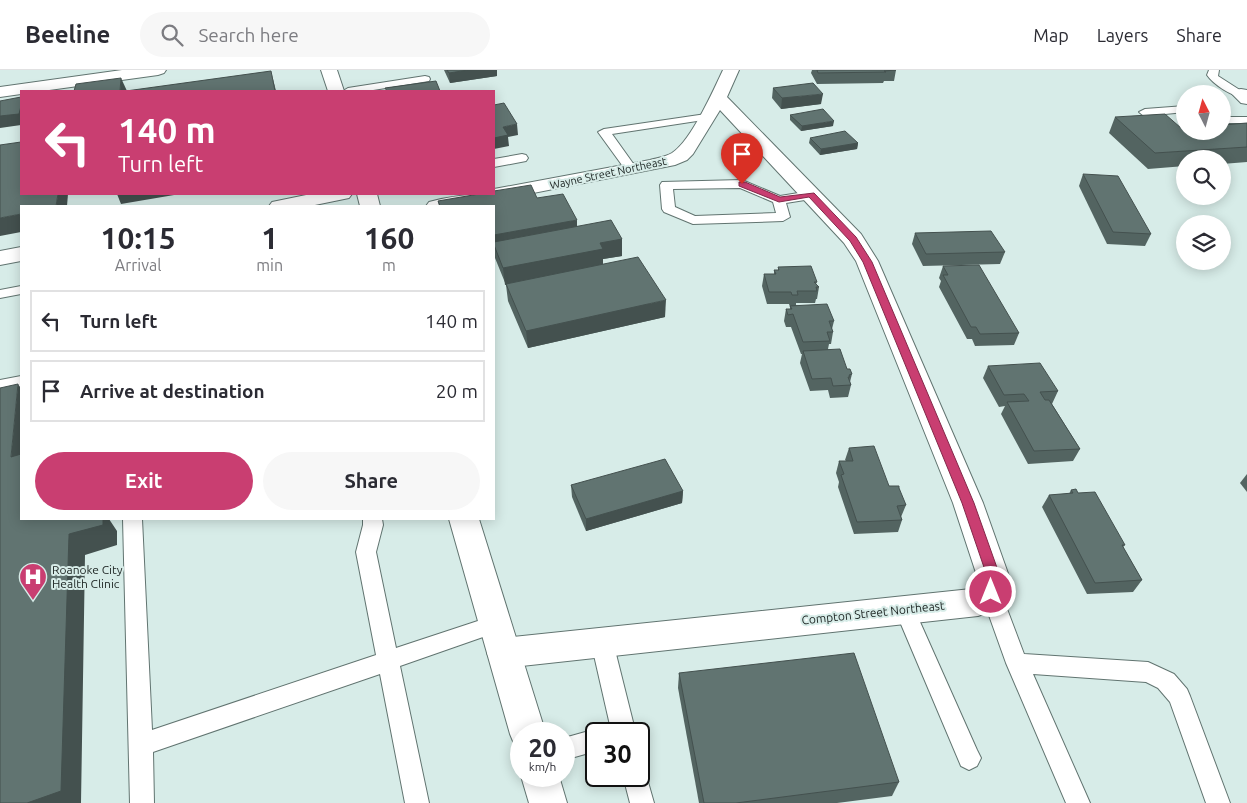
<!DOCTYPE html>
<style>
body{margin:0;font-family:Ubuntu,sans-serif;background:#f7f7f7;color:#2b2b33;height:100vh;display:flex;flex-direction:column;font-size:19px;white-space:nowrap}
*{box-sizing:border-box;margin:0}
p{font-size:16px;color:#7c7c81}
.icon{flex:none;width:28px;height:28px;fill:none;stroke:currentColor;stroke-width:2;stroke-linecap:round;stroke-linejoin:round}
.map{position:relative;flex:1;overflow:hidden}
.side{position:absolute;left:20px;top:135px;width:475px;height:315px;display:flex;flex-direction:column;background:#fff;border-radius:0px;box-shadow:0 2px 12px #0003}
.side>*{flex:none}
.guide{position:absolute;left:20px;top:20px;width:475px;height:105px;border-radius:0px;box-shadow:0 2px 12px #0003;background:#c93e71;color:#fff;overflow:hidden}
.needle{width:32px;rotate:354deg}
.fabs{position:absolute;left:1176px;top:15px;display:grid;gap:10px}
.fabs a{display:grid;place-items:center;width:55px;height:55px;border-radius:50%;background:#fff;box-shadow:0 2px 12px #0003;font-size:25px}
.speed{position:absolute;left:510px;top:652px;display:flex;gap:10px;font-size:25px;font-weight:700;text-align:center}
.speed>*{display:grid;place-content:center;width:65px;height:65px;border-radius:50%;background:#fff;box-shadow:0 2px 12px #0003;line-height:1}
.speed small{font-size:12px;font-weight:400}
.speed .limit{border:2px solid #111;border-radius:8px;background:#fff;color:#111}
.pin{position:absolute;display:grid;place-items:center;width:42px;height:42px;color:#fff;margin:-51px -21px;border-radius:50% 50% 50% 0;rotate:-45deg;box-shadow:0 0 5px #0007}
.pin .icon{rotate:45deg}
.me{position:absolute;width:55px;margin:-28px;rotate:0deg;stroke-linejoin:round;filter:drop-shadow(0 0 4px #0008)}
.turn{display:flex;align-items:center;gap:18px;height:105px;padding:0 15px;font-size:22px}
.turn .icon{width:65px;height:65px;stroke-width:2.5}
.turn b{display:block;font-size:35px;line-height:42px}
.eta{display:flex;justify-content:space-evenly;align-items:center;height:85px;text-align:center}
.eta b{font-size:30px;font-weight:600;line-height:35px}
.primary-button{display:flex;gap:10px;margin-top:auto;padding:10px 15px}
.primary-button a{flex:1;height:58px;border-radius:30px;background:#c93e71;color:#fff;font-size:20px;font-weight:600;line-height:58px;text-align:center}
.primary-button a+a{background:#f7f7f7;color:#2b2b33}
ul{padding:0;list-style:none}
li{display:flex;align-items:center;gap:15px;height:62px;margin:0 10px 8px;padding:0 5px;border:2px solid #e1e1e2;border-radius:0px}
li div{flex:1}
li b{display:block;font-size:19px}
li em{font-style:normal}
header{display:flex;align-items:center;gap:30px;box-sizing:border-box;height:70px;padding:0 25px;background:#fff;border-bottom:1px solid #e1e1e2}
header strong{font-size:24px}
nav{display:flex;gap:28px;margin-inline-start:auto;font-size:18px}
.search{width:350px;height:45px;background:#f7f7f7;display:flex;align-items:center;gap:12px;box-sizing:border-box;padding:0 18px;border-radius:28px;color:#7c7c81;font-size:19px}
.map>svg:first-child{display:block}
.lines{fill:none;stroke-linecap:round;stroke-linejoin:round}
.service-casing{stroke:#617470;stroke-width:2}
.minor-casing{stroke:#617470;stroke-width:2}
.primary-casing{stroke:#617470;stroke-width:2}
.service{fill:#fff;fill-rule:evenodd}
.minor{fill:#fff;fill-rule:evenodd}
.primary{fill:#fff;fill-rule:evenodd}
.wall{fill:#536461}
.shaded-wall{fill:#44514f}
.building{fill:#617471;stroke:#44514f}
.route{fill:#c93e71;stroke:#832849}
.labels{text-anchor:middle;stroke-width:4;stroke-linejoin:round;paint-order:stroke}
.far-street-label{font-size:11px;fill:#212927;stroke:#d7ece8}
.poi-label{font-size:12px;fill:#212927;stroke:#d7ece8;text-anchor:start}
.street-label{font-size:12px;fill:#212927;stroke:#d7ece8}
</style>
<header>
<strong>Beeline</strong>
<div class="search"><svg class="icon" aria-label="search" viewBox="0 0 24 24"><circle cx="10" cy="10" r="6"/><path d="M15 15l6 6"/></svg>Search here</div>
<nav><a>Map</a><a>Layers</a><a>Share</a></nav>
</header>
<div class="map">
<svg width="1247" height="733" viewBox="0 0 1247 733">
<rect width="100%" height="100%" fill="#d7ece8"/>
<g class="lines">
<defs>
<g id="service">
<path d="M 1209,0 L 1219,0 L 1218,6 L 1246,24 L 1245,26 C 1234,29 1213,14 1207,5 Z"/>
<polygon points="425,6 429,7 430,9 429,11 367,21 343,21 348,18"/>
<polygon points="1185,36 1185,42 1155,45 1173,60 1167,63 1163,62 1139,42 1145,39"/>
<polygon points="706,44 710,45 712,47 710,49 612,64 637,99 631,103 627,102 598,62 604,59"/>
<rect x="1222" y="47" width="25" height="6"/>
<polygon points="522,84 526,85 528,88 526,91 494,97 494,89"/>
<path d="M 742,110 L 780,126 L 811,121 L 817,125 L 811,129 L 786,133 L 790,147 L 783,151 L 693,154 L 664,142 L 662,139 L 660,115 L 662,112 ZM 740,118 L 773,132 L 776,143 L 695,146 L 675,137 L 673,119 Z"/>
<polygon points="21,216 21,224 0,228 0,220"/>
<polygon points="21,306 21,316 0,322 0,310"/>
<polygon points="123,449 142,449 152,660 376,585 356,482 363,455 363,449 382,449 383,455 376,482 396,578 496,545 503,548 507,554 503,560 400,596 429,733 405,733 380,604 153,682 154,733 130,733"/>
<polygon points="991,514 998,517 1001,523 1024,584 1148,592 1174,604 1187,619 1190,626 1230,733 1206,733 1170,632 1158,618 1146,612 1033,604 1090,733 1066,733 1006,593 981,523 984,517"/>
<polygon points="905,531 912,534 977,680 981,688 977,696 969,700 961,696 895,540 898,534"/>
<polygon points="602,563 610,565 613,572 636,664 612,664 591,572 594,565"/>
<polygon points="596,659 605,664 596,664 596,681 564,690 564,668"/>
<polygon points="639,696 644,698 654,733 630,733 623,706 639,706"/>
</g>
<g id="minor">
<polygon points="122,0 166,0 164,3 158,5 42,21 21,21 21,24 0,27 0,17"/>
<path d="M 723,0 L 739,0 L 727,27 L 861,164 L 878,191 L 983,433 L 1010,509 L 1007,523 L 1002,533 L 989,542 L 978,546 L 504,598 L 492,594 L 487,583 L 492,572 L 504,568 L 971,519 L 977,515 L 978,509 L 953,433 L 856,191 L 844,173 L 720,40 L 693,84 L 687,90 L 675,95 L 467,136 L 426,136 L 429,132 C 451,126 471,124 494,124 L 494,119 L 650,90 C 657,88 665,87 672,83 C 691,71 713,21 723,0 Z"/>
<polygon points="1241,19 1247,20 1247,34 1241,33 1232,24 1235,20"/>
<polygon points="311,124 352,124 349,128 310,136 269,136 272,132"/>
<polygon points="21,177 21,191 0,195 0,181"/>
</g>
<g id="primary">
<polygon points="321,0 337,0 344,21 328,21"/>
<polygon points="357,124 377,124 380,136 360,136"/>
<polygon points="449,449 479,449 546,664 521,664 521,679 515,676 510,664"/>
<polygon points="521,706 559,706 567,733 529,733"/>
</g>
</defs>
<use href="#service" class="service-casing"/>
<use href="#minor" class="minor-casing"/>
<use href="#primary" class="primary-casing"/>
<use href="#service" class="service"/>
<use href="#minor" class="minor"/>
<use href="#primary" class="primary"/>
</g>
<g class="wall">
<polygon points="444,0 497,0 497,6 450,13"/>
<polygon points="812,0 896,0 894,11 884,11 883,13 817,14 811,3"/>
<polygon points="773,18 821,34 781,39 772,28"/>
<polygon points="790,45 833,56 801,61 790,50"/>
<polygon points="1115,47 1181,58 1247,53 1247,92 1222,94 1222,89 1185,89 1185,96 1148,99 1109,63"/>
<polygon points="810,68 858,73 857,79 820,85 809,73"/>
<polygon points="1083,104 1151,164 1145,176 1107,174 1079,116"/>
<polygon points="537,128 577,156 622,169 622,186 603,189 603,194 665,247 528,278 508,231 506,215 495,188 494,182 494,136 439,136 438,131"/>
<polygon points="915,163 1005,182 1000,194 923,196 912,174"/>
<polygon points="943,196 1019,263 1014,275 975,276 972,269 967,269 939,217 941,211 939,208"/>
<polygon points="778,197 817,212 816,214 819,217 817,229 816,229 815,233 796,233 796,235 834,251 832,259 833,262 831,274 829,274 828,279 852,304 850,312 851,315 848,327 830,328 828,320 810,321 800,293 802,284 801,284 791,257 786,257 784,251 786,239 790,239 790,237 789,234 767,234 762,216 764,204 774,204 774,200 778,200"/>
<polygon points="988,296 1058,321 1052,334 1080,379 1073,391 1028,394 1001,344 1005,336 999,337 983,308"/>
<polygon points="849,378 889,416 906,435 901,447 902,450 898,462 854,464 838,417 839,412 836,403 839,391 846,391 845,390"/>
<polygon points="1247,404 1247,422 1240,413"/>
<polygon points="571,415 683,421 682,433 586,461 572,427"/>
<polygon points="1071,420 1078,423 1125,475 1123,477 1142,510 1133,522 1087,524 1042,437 1049,425 1069,424"/>
<polygon points="679,603 899,712 892,726 837,733 699,733 678,618"/>
</g>
<g class="shaded-wall">
<polygon points="468,0 497,0 497,6 450,13 449,3"/>
<polygon points="271,1 276,21 275,21"/>
<polygon points="121,8 127,21 120,21"/>
<polygon points="823,24 821,34 781,39 782,28"/>
<polygon points="21,36 21,55 0,58 0,46"/>
<polygon points="834,51 833,56 801,61 802,56"/>
<polygon points="517,54 518,65 508,67 509,76 494,79 494,68 503,57"/>
<polygon points="858,73 857,79 820,85 821,79"/>
<polygon points="58,124 68,124 67,136 56,136"/>
<polygon points="117,124 180,124 121,134"/>
<polygon points="21,144 21,162 0,166 0,148"/>
<polygon points="577,150 577,166 494,175 494,165"/>
<polygon points="622,169 622,186 603,189 603,196 505,215 503,198 600,173"/>
<polygon points="666,230 665,247 528,278 526,261"/>
<polygon points="18,314 21,319 21,400 11,387"/>
<polygon points="683,421 682,433 586,461 586,449"/>
<polygon points="92,449 109,449 117,461 117,475 85,485 81,733 27,733 69,464"/>
</g>
<g class="building">
<polygon points="447,0 468,0 449,3"/>
<polygon points="817,0 896,0 884,1 886,2 818,3"/>
<polygon points="271,1 275,21 126,21"/>
<polygon points="121,8 120,21 74,21 76,14"/>
<polygon points="436,11 440,21 387,21 385,18"/>
<polygon points="813,13 823,24 782,28 773,18"/>
<polygon points="21,27 21,36 19,44 0,46 0,31"/>
<polygon points="504,33 517,54 503,57 508,65 494,68 494,35"/>
<polygon points="823,39 834,51 802,56 790,45"/>
<polygon points="1165,44 1181,58 1185,57 1185,61 1222,61 1222,55 1247,53 1247,77 1155,83 1115,47"/>
<polygon points="845,61 858,73 821,79 810,68"/>
<polygon points="21,72 21,124 58,124 56,136 21,136 21,144 0,148 0,75"/>
<polygon points="1083,104 1118,106 1151,164 1113,162"/>
<polygon points="531,115 537,128 563,124 577,150 494,165 494,136 440,136 438,131 479,124 494,124 494,121"/>
<polygon points="611,150 622,169 600,173 603,179 503,198 494,175 494,172"/>
<polygon points="991,161 1005,182 926,184 915,163"/>
<polygon points="638,187 666,230 526,261 506,214"/>
<polygon points="979,195 1019,263 980,264 976,257 971,257 943,205 948,205 943,196"/>
<polygon points="811,196 817,212 814,212 819,217 816,217 817,221 797,221 798,225 792,225 791,222 769,222 764,204 776,204 774,200 779,200 778,197"/>
<polygon points="827,234 834,251 829,251 833,262 827,262 830,271 803,272 793,244 788,245 786,239 792,239 790,236"/>
<polygon points="840,279 847,299 850,299 852,304 849,305 850,307 848,307 851,315 833,316 831,308 812,309 803,281"/>
<polygon points="1040,293 1058,321 1040,322 1045,330 1049,330 1080,379 1034,381 1007,332 1029,331 1024,324 1004,325 988,296"/>
<polygon points="18,314 11,387 21,384 21,449 103,449 103,455 69,464 61,721 27,733 0,733 0,318"/>
<polygon points="874,376 889,416 899,416 899,418 906,435 897,436 902,450 857,452 841,405 844,404 839,391 853,391 849,378"/>
<polygon points="665,389 683,421 586,449 571,415"/>
<polygon points="1076,419 1078,423 1095,422 1125,475 1122,475 1142,510 1095,513 1049,425 1073,423 1071,420"/>
<polygon points="854,583 899,712 736,733 704,733 679,603"/>
</g>
<polygon class="route" points="739,112 745,112 780,127 814,123 856,167 872,192 974,433 1001,509 996,526 991,528 986,526 984,522 988,509 962,433 863,192 850,171 809,127 779,132 739,116"/>
<defs>
<symbol id="hospital-pin" viewBox="-11 -11 22 30"><path d="M0 17L-7.5 6A9.5 9.5 0 1 1 7.5 6Z" fill="#c93e71" stroke="#d7ece8"/><path d="M-5-5h3v3.5h4V-5h3V5h-3V1.5h-4V5h-3Z" fill="#fff"/></symbol>
</defs>
<g fill-rule="evenodd">
<use href="#hospital-pin" x="17" y="491" width="32" height="43"/>
</g>
<g class="labels">
<g class="far-street-label">
<text transform="translate(608 103) rotate(-12)" y="4">Wayne Street Northeast</text>
</g>
<g class="poi-label">
<text x="52" y="504">Roanoke City<tspan x="52" dy="14">Health Clinic</tspan></text>
</g>
<g class="street-label">
<text transform="translate(873 543) rotate(-6)" y="4">Compton Street Northeast</text>
</g>
</g>
</svg>
<div class="fabs">
<a><svg class="needle" viewBox="-14 -14 28 28"><path d="M0-13l5 13h-10z" fill="#e53935"/><path d="M0 13l5-13h-10z" fill="#7c7c81"/></svg></a>
<a><svg class="icon" aria-label="search" viewBox="0 0 24 24"><circle cx="10" cy="10" r="6"/><path d="M15 15l6 6"/></svg></a>
<a><svg class="icon" aria-label="layers" viewBox="0 0 24 24"><path d="M12 4l9 5-9 5-9-5zM3 14l9 5 9-5"/></svg></a>
</div>
<div class="speed"><div>20<small>km/h</small></div><div class="limit">30</div></div>
<div class="pin" style="left:742px;top:114px;background:#d93025"><svg class="icon" aria-label="arrive" viewBox="0 0 24 24"><path d="M6 21V4h12l-3 4 3 4H6"/></svg></div>
<svg class="me" style="left:991px;top:522px" viewBox="-20 -20 40 40"><circle r="17" fill="#c93e71" stroke="#fff" stroke-width="3"/><path d="M0-11L8 9 0 5-8 9z" fill="#fff"/></svg>
<div class="guide">
<div class="turn"><svg class="icon" aria-label="left" viewBox="0 0 24 24"><path d="M17 20v-9H6M10 6l-5 5 5 5"/></svg><div><b>140 m</b>Turn left</div></div>
</div>
<section class="side">
<div class="eta">
<div><b>10:15</b><p>Arrival</p></div>
<div><b>1</b><p>min</p></div>
<div><b>160</b><p>m</p></div>
</div>
<ul>
<li><svg class="icon" aria-label="left" viewBox="0 0 24 24"><path d="M17 20v-9H6M10 6l-5 5 5 5"/></svg><div><b>Turn left</b></div><em>140 m</em></li>
<li><svg class="icon" aria-label="arrive" viewBox="0 0 24 24"><path d="M6 21V4h12l-3 4 3 4H6"/></svg><div><b>Arrive at destination</b></div><em>20 m</em></li>
</ul>
<div class="primary-button"><a>Exit</a><a>Share</a></div>
</section>
</div>
